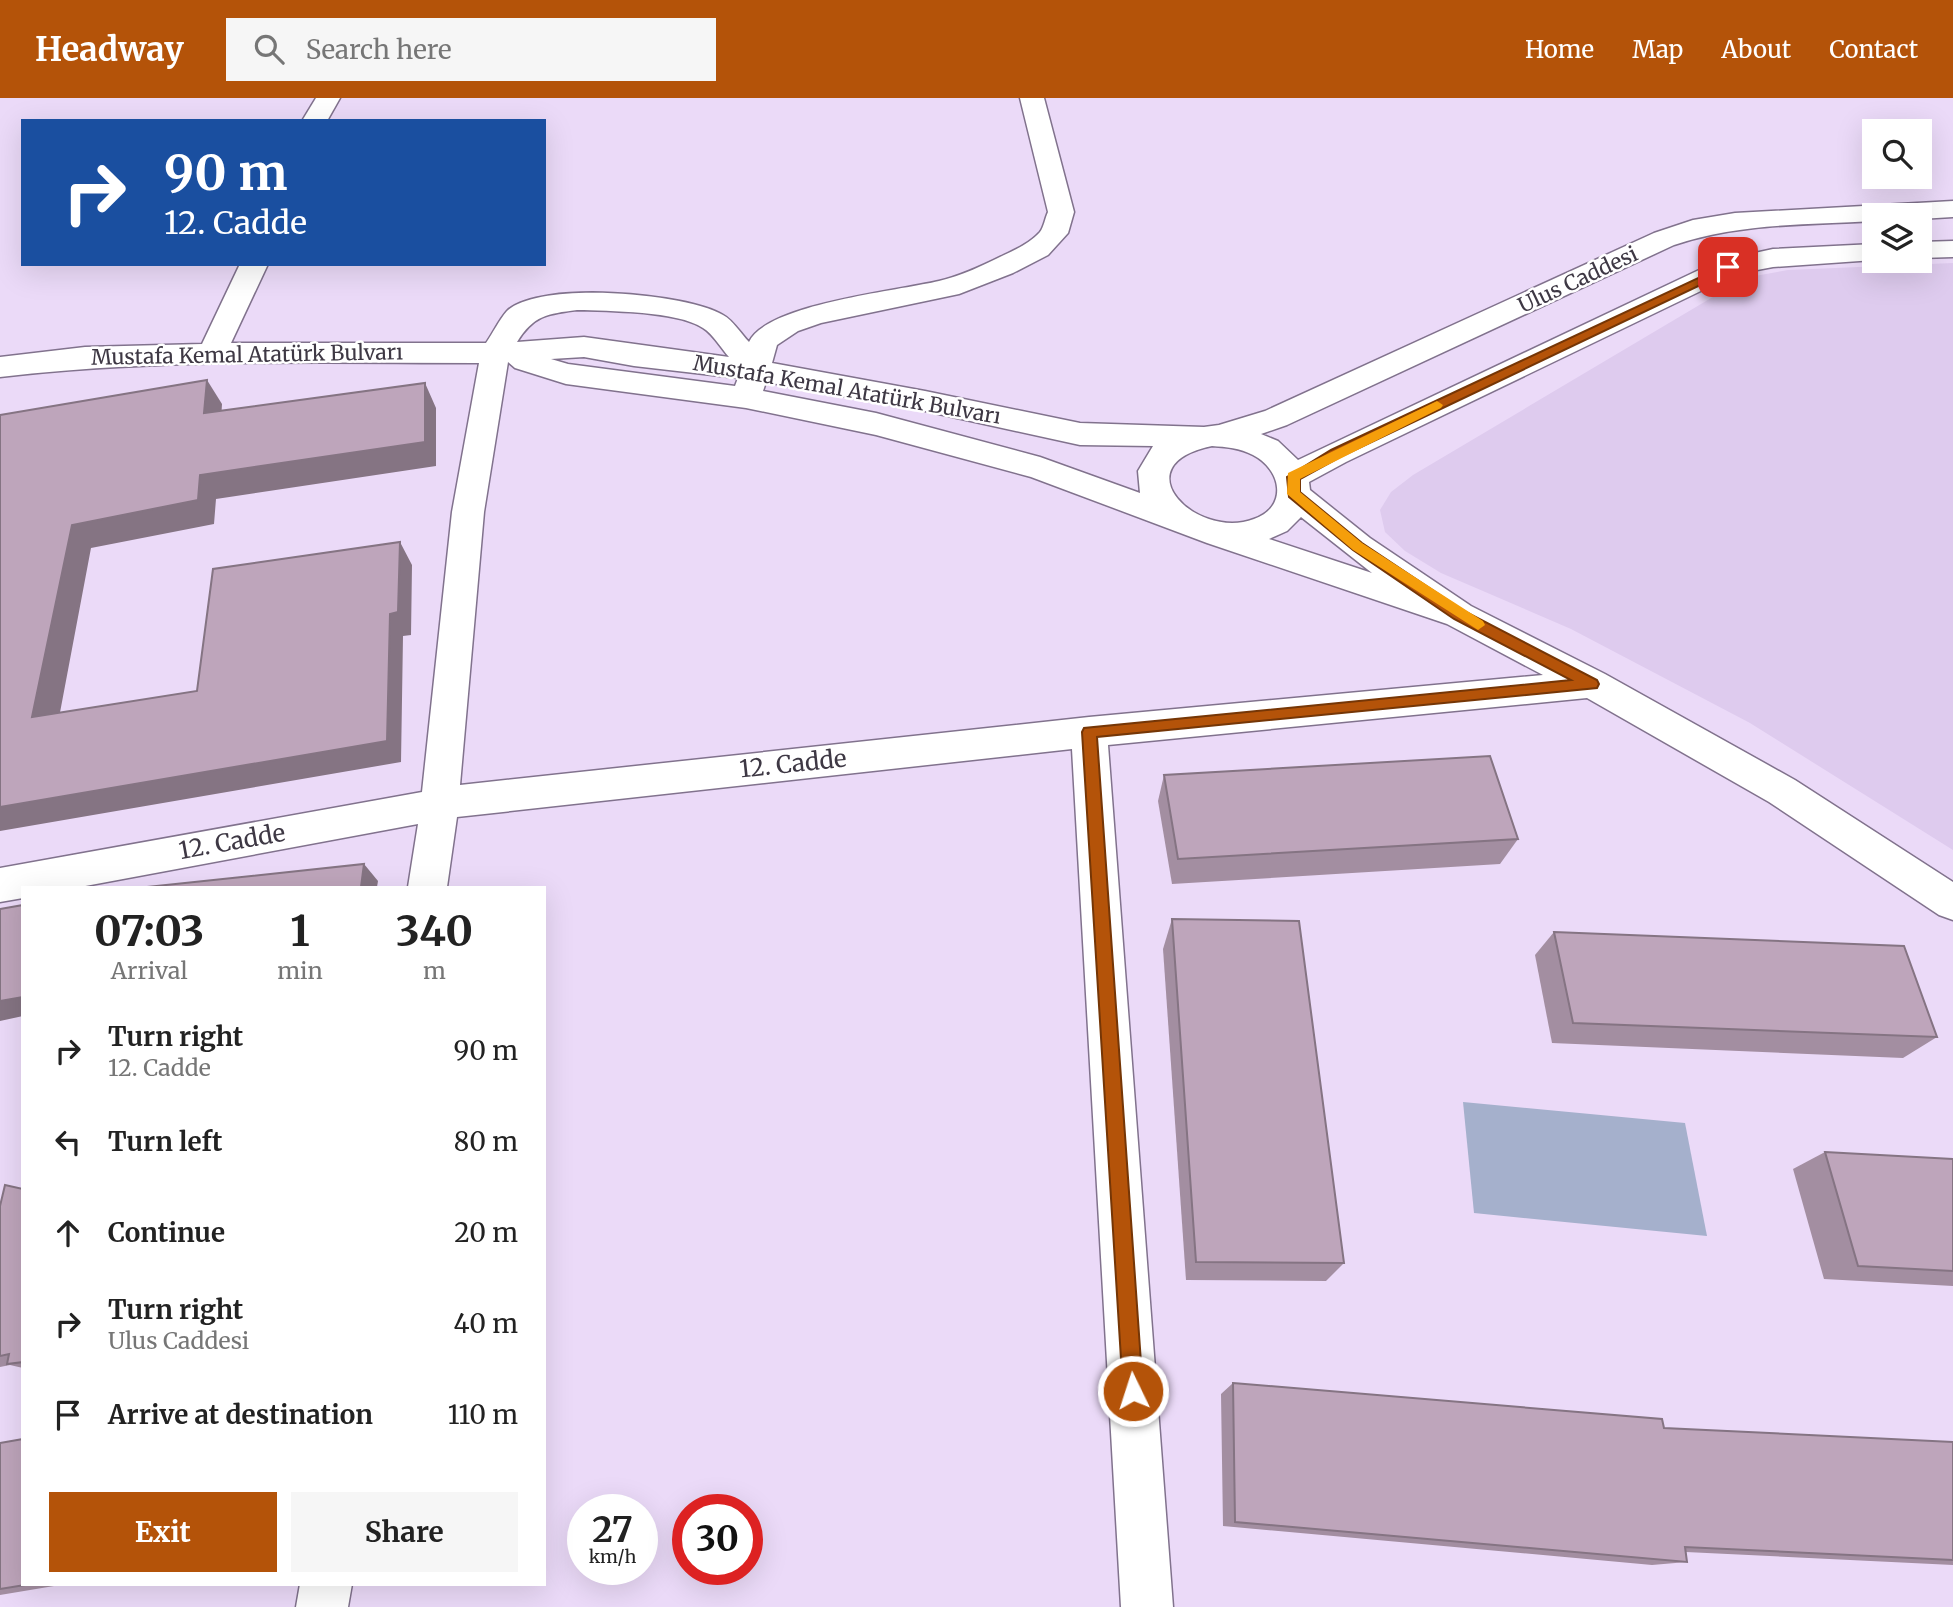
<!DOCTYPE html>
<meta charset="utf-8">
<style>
body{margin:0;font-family:Merriweather,serif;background:#f6f6f6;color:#222;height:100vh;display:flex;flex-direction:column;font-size:26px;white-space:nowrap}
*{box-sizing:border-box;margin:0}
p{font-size:23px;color:#767676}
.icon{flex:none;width:38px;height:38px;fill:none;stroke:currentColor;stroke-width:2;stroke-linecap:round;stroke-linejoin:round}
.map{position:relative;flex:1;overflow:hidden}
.drawer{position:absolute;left:21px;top:788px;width:525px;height:700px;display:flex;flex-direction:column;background:#fff;border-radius:0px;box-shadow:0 7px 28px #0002}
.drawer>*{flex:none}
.hud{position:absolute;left:21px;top:21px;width:525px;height:147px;border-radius:0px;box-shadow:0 7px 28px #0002;background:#1a4fa0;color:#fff;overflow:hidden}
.fabs{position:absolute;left:1862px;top:21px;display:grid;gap:14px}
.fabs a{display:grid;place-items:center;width:70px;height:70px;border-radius:0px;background:#fff;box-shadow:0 7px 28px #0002;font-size:35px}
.speed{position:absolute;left:567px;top:1396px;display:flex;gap:14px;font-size:35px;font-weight:700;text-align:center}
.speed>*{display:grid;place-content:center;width:91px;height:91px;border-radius:50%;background:#fff;box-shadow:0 7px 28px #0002;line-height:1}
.speed small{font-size:18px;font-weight:400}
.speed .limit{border:10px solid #d22;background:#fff;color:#111}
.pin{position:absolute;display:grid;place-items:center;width:60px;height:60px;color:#fff;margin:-30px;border-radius:14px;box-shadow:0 4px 10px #0006}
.me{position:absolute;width:77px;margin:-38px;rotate:356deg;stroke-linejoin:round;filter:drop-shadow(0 0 5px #0008)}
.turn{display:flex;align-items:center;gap:24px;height:147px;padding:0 28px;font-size:32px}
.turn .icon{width:91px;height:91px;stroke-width:2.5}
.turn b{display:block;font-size:49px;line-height:60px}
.eta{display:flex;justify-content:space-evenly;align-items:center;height:119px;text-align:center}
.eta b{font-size:42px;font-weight:700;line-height:49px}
.primary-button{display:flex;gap:14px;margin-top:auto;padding:14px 28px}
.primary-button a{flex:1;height:80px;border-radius:0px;background:#b45309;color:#fff;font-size:28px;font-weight:700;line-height:80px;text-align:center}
.primary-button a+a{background:#f6f6f6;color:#222}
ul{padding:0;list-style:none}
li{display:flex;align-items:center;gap:21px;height:91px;padding:0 28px}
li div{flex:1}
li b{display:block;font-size:26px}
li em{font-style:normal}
header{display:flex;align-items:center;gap:42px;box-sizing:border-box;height:98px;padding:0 35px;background:#b45309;color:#fff}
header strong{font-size:33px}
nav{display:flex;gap:38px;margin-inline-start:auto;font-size:24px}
.search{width:490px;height:63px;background:#f6f6f6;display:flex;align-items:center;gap:18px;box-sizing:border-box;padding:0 24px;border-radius:0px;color:#767676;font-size:26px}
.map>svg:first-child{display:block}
.built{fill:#decbee}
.water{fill:#a5b0cc}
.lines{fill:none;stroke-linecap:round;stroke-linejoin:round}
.minor-casing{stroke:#81728d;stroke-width:3}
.minor{fill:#fff;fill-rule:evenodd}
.wall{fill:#a38ea1}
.shaded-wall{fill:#857483}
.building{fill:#bea5bb;stroke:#857483;stroke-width:2}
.route{fill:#b45309;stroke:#753606;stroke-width:2}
.slow{fill:#f59e0b}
.labels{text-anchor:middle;stroke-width:5;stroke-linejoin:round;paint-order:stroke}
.far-street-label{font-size:21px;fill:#3e3844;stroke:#fff}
.street-label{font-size:24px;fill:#3e3844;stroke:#fff}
</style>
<header>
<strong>Headway</strong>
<div class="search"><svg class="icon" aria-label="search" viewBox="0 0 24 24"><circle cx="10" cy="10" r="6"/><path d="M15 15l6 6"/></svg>Search here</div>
<nav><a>Home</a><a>Map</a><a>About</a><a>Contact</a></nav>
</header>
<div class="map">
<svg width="1953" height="1509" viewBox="0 0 1953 1509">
<rect width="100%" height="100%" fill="#ebdaf8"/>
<polygon class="built" points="1953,165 1953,752 1750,625 1571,531 1441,475 1405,453 1385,434 1380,412 1391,394 1413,377 1728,190 1755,178 1788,172"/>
<polygon class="water" points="1463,1004 1685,1025 1707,1138 1474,1115"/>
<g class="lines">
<defs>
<g id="minor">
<polygon points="316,0 340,0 327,23 302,23"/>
<path d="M 1020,0 L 1044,0 L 1074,114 L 1068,135 L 1048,157 L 1013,175 L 959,196 L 821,225 L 798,233 L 777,247 L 772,265 L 925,293 L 1080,325 L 1204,329 L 1219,327 L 1265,313 L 1654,135 L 1693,122 L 1735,115 L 1953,103 L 1953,119 L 1920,121 L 1920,117 L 1874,117 L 1874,123 C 1807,127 1738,125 1674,147 L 1287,327 L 1261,336 L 1278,343 L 1298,362 L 1718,163 L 1773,151 L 1874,146 L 1874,162 L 1773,169 L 1736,176 L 1346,364 L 1309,384 L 1310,392 L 1370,440 L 1471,508 L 1605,576 L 1795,682 L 1953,784 L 1953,822 L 1939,817 L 1769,704 L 1587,600 L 1108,647 L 1173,1509 L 1121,1509 L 1072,651 L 457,719 L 447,789 L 408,789 L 418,726 L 80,789 L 23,789 L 23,800 L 0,804 L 0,770 L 422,694 L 452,414 L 479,265 C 319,265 159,260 0,279 L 0,259 L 85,249 L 202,246 L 240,166 L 268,166 L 231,245 L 486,245 C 493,235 499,222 507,213 C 539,182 687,195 723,217 C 733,222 741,236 749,244 C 767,206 897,193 939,183 C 961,178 984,167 1004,157 C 1017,151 1030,145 1040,134 C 1044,129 1045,120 1048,114 ZM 577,212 C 608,213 678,213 703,230 C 713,236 721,250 729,259 L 584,239 L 517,244 C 534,217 547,216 577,212 ZM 584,259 L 634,268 L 738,280 L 735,288 L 568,266 L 551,261 ZM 508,264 L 515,270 L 566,286 L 746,310 L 876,337 L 1031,379 L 1207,445 L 1447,526 L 1543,577 L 1089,619 L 460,687 L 484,414 ZM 766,284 L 925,313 L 1080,347 L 1153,348 L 1138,373 L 1140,395 L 1040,359 L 876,315 L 763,293 ZM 1212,348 C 1226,349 1240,350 1253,357 C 1282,372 1288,409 1254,421 C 1197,443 1120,367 1212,348 ZM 1301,419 L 1372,475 L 1269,441 L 1287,433 Z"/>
<polygon points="1953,143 1953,159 1920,160 1920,144"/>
<polygon points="300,1486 352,1486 348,1509 296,1509"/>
</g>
</defs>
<use href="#minor" class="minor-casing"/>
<use href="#minor" class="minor"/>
</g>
<g class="wall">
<polygon points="1164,677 1518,741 1500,766 1172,786 1158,703"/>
<polygon points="1172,821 1344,1165 1326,1183 1186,1182 1163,851"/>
<polygon points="1554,834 1937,939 1903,960 1552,945 1535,857"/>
<polygon points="1825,1054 1953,1061 1953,1188 1824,1181 1793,1071"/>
<polygon points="23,1091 23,1270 10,1267 0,1269 0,1108"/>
<polygon points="1233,1285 1664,1330 1953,1344 1953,1467 1686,1454 1687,1464 1652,1467 1223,1428 1221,1296"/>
<polygon points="0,1345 23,1486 66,1486 0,1497"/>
</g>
<g class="shaded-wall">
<polygon points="207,282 222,306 220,339 204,315"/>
<polygon points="425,285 436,310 436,368 216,401 214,426 91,450 55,641 32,619 72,427 200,377"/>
<polygon points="400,444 412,467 411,537 403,538 401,664 0,733 0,709 390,516"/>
<polygon points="364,766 378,783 377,789 361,789"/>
<polygon points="23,899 23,918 0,923 0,903"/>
</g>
<g class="building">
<polygon points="207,282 204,315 425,285 425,344 200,377 198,402 72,427 32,619 197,593 213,471 400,444 398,514 390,516 387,643 0,709 0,317"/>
<polygon points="1490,658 1518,741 1178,761 1164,677"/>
<polygon points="364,766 361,789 147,789"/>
<polygon points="23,807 23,899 0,903 0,811"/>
<polygon points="1172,821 1299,823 1344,1165 1196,1164"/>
<polygon points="1554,834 1904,848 1937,939 1573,925"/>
<polygon points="1825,1054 1953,1061 1953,1173 1858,1168"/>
<polygon points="5,1087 23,1091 23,1264 7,1266 9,1256 0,1258 0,1108"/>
<polygon points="1233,1285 1662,1321 1664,1330 1953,1344 1953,1462 1685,1449 1687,1464 1235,1424"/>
<polygon points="23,1341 23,1486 31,1486 0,1491 0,1345"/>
</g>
<polygon class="route" points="1728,166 1734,169 1732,172 1340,359 1300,381 1300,394 1362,445 1464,513 1597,582 1599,586 1597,590 1097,639 1143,1293 1140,1300 1133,1303 1126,1300 1123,1293 1082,634 1084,630 1571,582 1454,521 1353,452 1289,399 1287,379 1331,352"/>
<polygon class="slow" points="1437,303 1443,307 1441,310 1300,381 1300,394 1362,445 1483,523 1485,527 1478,532 1353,452 1287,396 1288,375"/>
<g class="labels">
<g class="far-street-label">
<text transform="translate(1578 182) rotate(-25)" y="7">Ulus Caddesi</text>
<text transform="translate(247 257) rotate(-1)" y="7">Mustafa Kemal Atatürk Bulvarı</text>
<text transform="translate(847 292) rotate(10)" y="7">Mustafa Kemal Atatürk Bulvarı</text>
</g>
<g class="street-label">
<text transform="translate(793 666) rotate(-6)" y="8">12. Cadde</text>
<text transform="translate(232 744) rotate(-10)" y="8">12. Cadde</text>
</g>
</g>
</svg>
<div class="fabs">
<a><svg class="icon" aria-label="search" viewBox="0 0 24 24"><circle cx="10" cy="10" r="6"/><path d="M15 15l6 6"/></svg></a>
<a><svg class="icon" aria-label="layers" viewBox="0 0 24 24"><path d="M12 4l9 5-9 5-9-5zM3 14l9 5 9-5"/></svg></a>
</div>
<div class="speed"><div>27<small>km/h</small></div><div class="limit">30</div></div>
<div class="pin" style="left:1728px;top:169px;background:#d93025"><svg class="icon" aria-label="arrive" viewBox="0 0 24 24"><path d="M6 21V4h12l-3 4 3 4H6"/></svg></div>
<svg class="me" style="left:1133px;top:1293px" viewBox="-20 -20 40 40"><circle r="17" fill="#b45309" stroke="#fff" stroke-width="3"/><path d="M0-11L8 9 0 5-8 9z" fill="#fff"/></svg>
<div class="hud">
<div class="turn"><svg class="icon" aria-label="right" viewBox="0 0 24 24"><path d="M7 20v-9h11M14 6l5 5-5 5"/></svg><div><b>90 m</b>12. Cadde</div></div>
</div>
<section class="drawer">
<div class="eta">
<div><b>07:03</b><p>Arrival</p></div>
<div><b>1</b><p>min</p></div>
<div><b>340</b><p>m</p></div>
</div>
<ul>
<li><svg class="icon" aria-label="right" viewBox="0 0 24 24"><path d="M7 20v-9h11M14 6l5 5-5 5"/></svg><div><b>Turn right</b><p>12. Cadde</p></div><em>90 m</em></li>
<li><svg class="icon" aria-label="left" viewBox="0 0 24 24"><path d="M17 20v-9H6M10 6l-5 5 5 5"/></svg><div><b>Turn left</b></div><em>80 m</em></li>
<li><svg class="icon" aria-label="ahead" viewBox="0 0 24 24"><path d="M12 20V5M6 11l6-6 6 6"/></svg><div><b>Continue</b></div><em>20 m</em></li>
<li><svg class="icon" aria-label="right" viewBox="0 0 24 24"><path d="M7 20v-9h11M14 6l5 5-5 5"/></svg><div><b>Turn right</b><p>Ulus Caddesi</p></div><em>40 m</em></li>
<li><svg class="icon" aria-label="arrive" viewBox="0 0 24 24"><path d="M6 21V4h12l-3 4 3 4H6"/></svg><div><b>Arrive at destination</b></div><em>110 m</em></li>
</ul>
<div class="primary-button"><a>Exit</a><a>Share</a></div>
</section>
</div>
